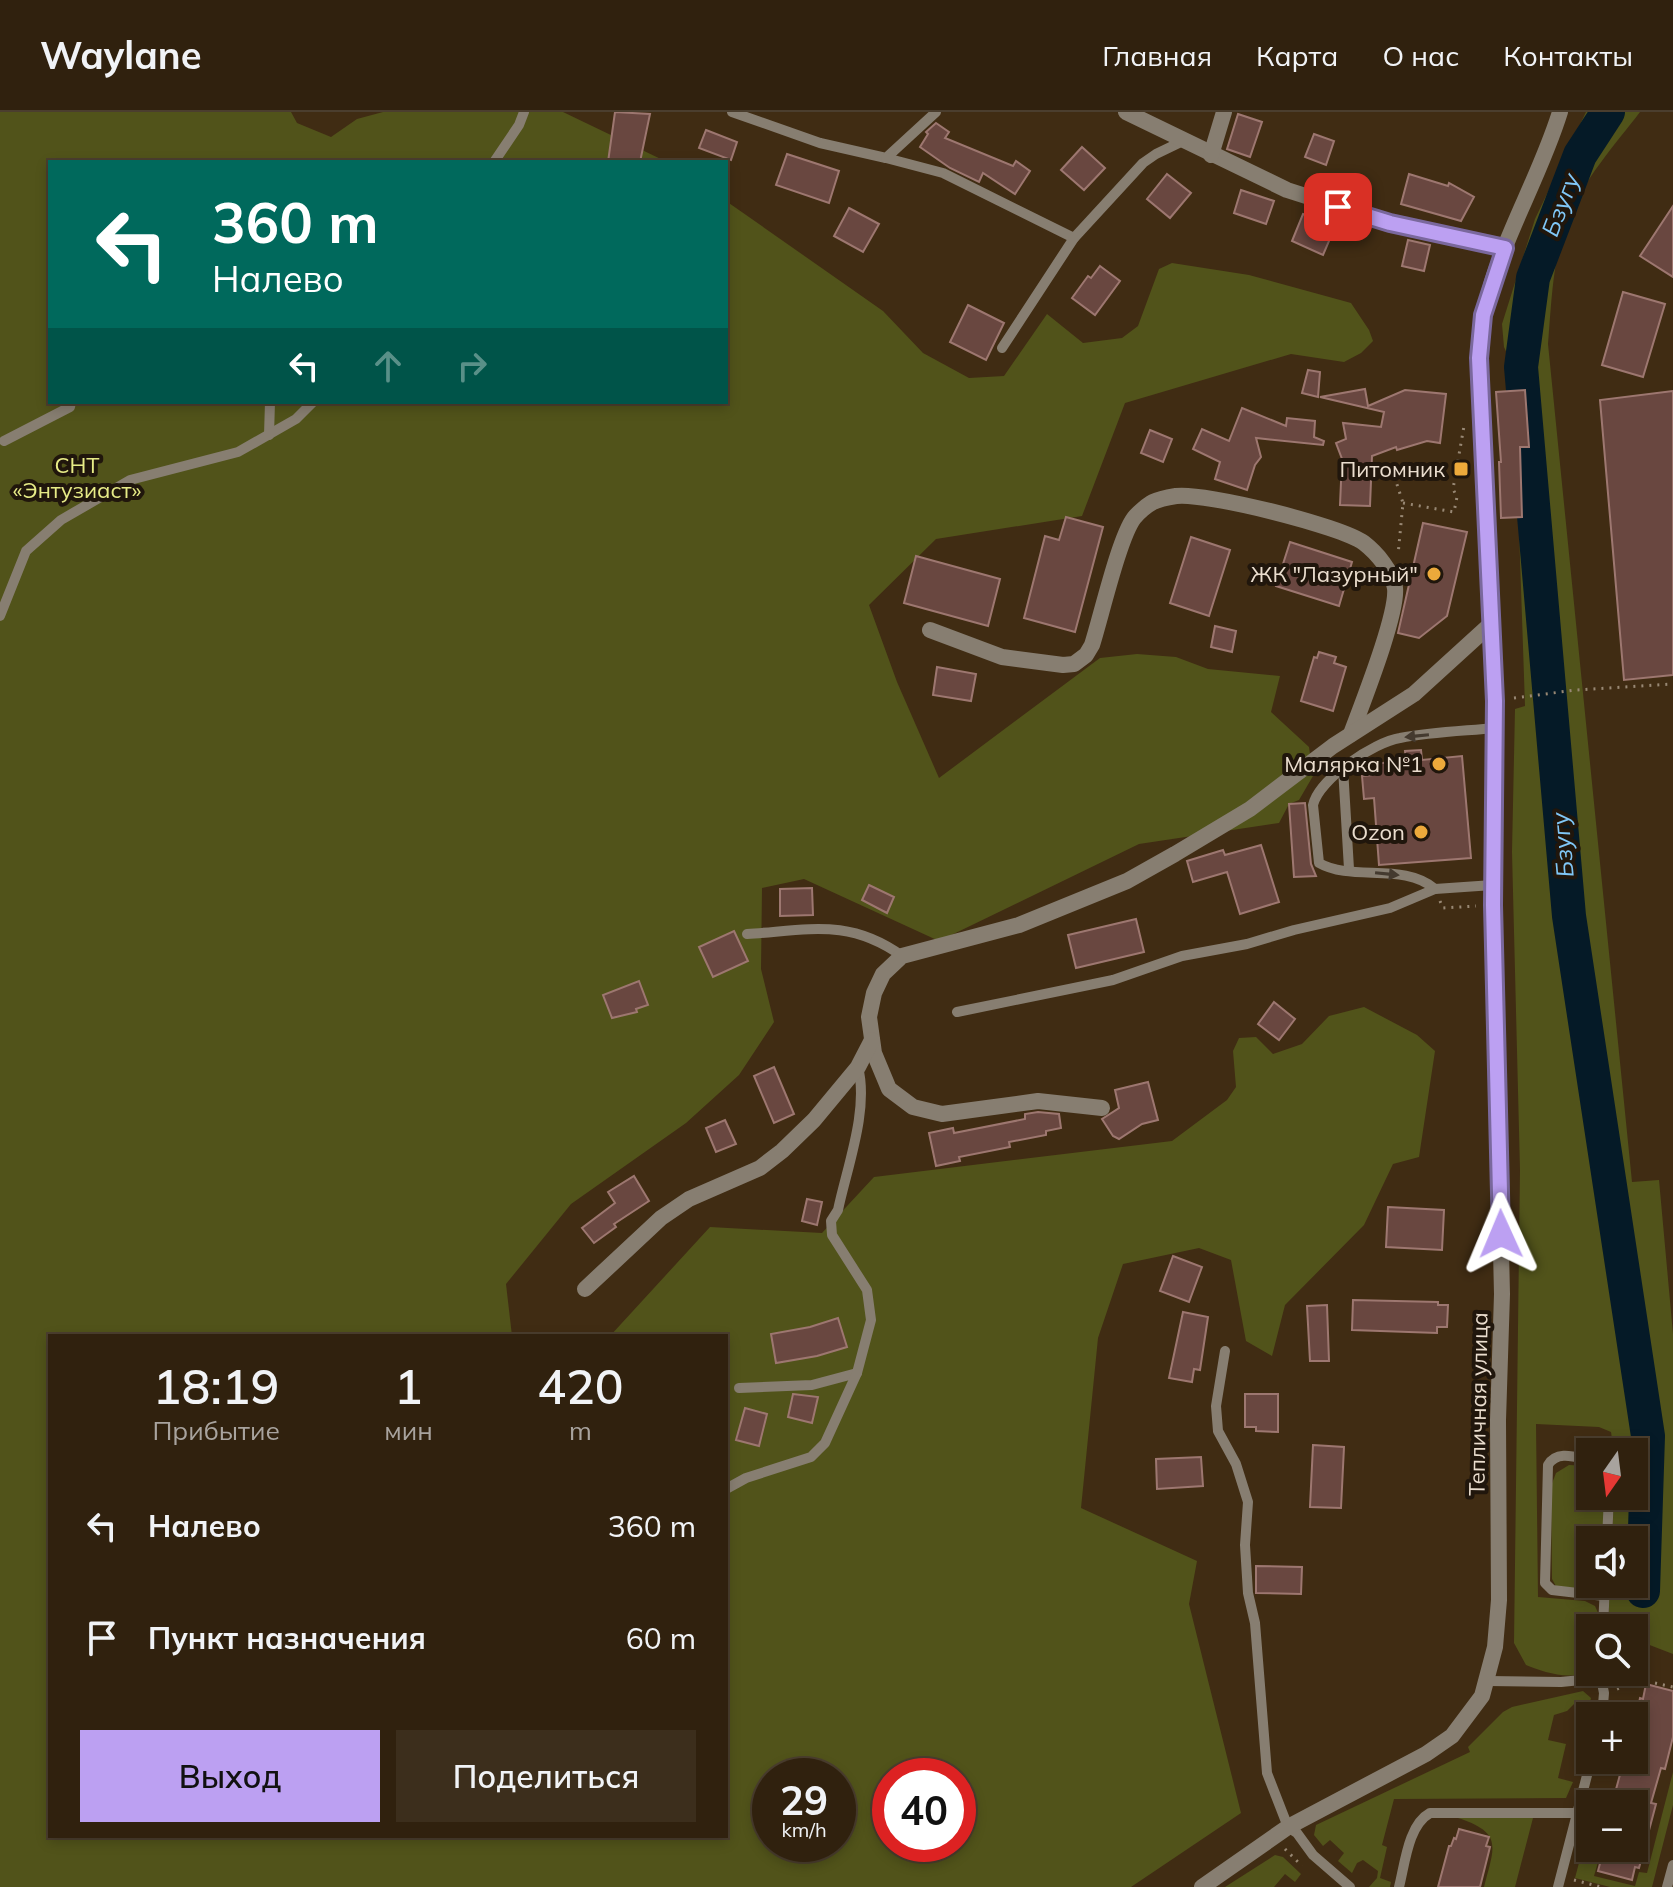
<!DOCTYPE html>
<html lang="ru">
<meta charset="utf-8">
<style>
body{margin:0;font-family:Mulish,sans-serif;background:#3c2e1c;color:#f1f3f6;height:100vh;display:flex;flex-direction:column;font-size:30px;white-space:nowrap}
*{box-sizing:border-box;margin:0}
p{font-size:26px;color:#a8a39e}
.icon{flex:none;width:44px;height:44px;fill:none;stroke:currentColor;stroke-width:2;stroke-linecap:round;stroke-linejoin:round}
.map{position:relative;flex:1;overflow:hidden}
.drawer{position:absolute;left:48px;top:1222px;width:680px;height:504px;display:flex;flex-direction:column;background:#30210e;border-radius:0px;box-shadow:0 4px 12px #0003,0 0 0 2px #4b3e2e}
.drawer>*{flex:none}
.guide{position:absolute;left:48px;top:48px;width:680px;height:244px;border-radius:0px;box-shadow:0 4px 12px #0003,0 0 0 2px #4b3e2e;background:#00695c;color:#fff;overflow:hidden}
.needle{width:52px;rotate:194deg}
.controls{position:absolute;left:1576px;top:1326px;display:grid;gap:16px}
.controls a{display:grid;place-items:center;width:72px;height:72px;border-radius:0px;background:#30210e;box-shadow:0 4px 12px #0003,0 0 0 2px #4b3e2e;font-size:40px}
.speed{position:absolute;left:752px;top:1646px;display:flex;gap:16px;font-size:40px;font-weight:700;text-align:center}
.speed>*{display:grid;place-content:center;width:104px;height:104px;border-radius:50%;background:#30210e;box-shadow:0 4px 12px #0003,0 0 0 2px #4b3e2e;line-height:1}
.speed small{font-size:20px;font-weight:400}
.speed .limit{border:12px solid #d22;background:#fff;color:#111}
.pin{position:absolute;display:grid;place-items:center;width:68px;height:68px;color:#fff;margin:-34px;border-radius:16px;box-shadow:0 4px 12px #0006}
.me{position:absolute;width:88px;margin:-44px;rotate:359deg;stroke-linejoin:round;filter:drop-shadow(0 0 6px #0008)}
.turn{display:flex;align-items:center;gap:28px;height:168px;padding:0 32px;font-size:36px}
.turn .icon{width:104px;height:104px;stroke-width:2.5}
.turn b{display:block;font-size:56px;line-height:68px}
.lanes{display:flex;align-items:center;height:76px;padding:0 32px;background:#0003;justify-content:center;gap:40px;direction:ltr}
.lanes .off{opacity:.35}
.eta{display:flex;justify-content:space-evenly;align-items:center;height:136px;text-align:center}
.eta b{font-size:48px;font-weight:600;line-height:56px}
.cta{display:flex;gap:16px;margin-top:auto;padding:16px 32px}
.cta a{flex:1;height:92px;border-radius:0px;background:#bca0f2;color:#111;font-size:32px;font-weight:600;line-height:92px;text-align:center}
.cta a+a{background:#3c2e1c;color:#f1f3f6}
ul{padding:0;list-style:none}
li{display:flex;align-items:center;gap:24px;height:112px;padding:0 32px}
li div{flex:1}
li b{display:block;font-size:30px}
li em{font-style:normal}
header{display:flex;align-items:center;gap:48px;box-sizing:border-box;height:112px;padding:0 40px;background:#30210e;border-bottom:2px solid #4b3e2e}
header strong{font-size:38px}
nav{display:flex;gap:44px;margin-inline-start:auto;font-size:28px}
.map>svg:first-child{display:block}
.green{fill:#51531a;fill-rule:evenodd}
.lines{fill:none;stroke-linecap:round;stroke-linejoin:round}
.river{stroke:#051a27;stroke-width:34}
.building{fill:#694740;stroke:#9d7770;stroke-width:2}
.path{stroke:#988874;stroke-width:3;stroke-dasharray:2 6;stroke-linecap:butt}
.service{stroke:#877e71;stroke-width:10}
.minor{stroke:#877e71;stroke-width:16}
.tertiary{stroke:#877e71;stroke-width:16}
.oneway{fill:#443a2f}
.route-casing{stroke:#7a689d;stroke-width:20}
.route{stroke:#bca0f2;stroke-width:14}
.poi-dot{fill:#eca93b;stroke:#20160c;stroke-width:3}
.labels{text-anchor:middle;stroke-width:8;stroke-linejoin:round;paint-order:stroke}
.park-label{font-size:22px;fill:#e7eb87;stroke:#20160c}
.poi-label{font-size:22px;fill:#eaddce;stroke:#20160c;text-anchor:end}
.street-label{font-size:22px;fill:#eaddce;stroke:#20160c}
.water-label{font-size:24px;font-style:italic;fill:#80c7f7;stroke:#20160c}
</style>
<header>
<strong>Waylane</strong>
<nav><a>Главная</a><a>Карта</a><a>О нас</a><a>Контакты</a></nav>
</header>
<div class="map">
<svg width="1673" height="1775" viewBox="0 0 1673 1775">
<rect width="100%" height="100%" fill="#402c13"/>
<g class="green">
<path d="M 0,0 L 291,0 L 297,11 L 331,25 L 357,7 L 383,0 L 563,0 L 667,50 L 50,50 L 50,290 L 726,290 L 726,89 L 883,199 L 923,241 L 969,266 L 1004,264 L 1047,202 L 1083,231 L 1122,226 L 1138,214 L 1159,157 L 1172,151 L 1249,163 L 1351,191 L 1369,218 L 1373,229 L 1361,241 L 1344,250 L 1291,242 L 1125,291 L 1082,404 L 936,427 L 869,493 L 897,570 L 939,666 L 1100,546 L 1137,542 L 1176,545 L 1208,557 L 1280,564 L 1271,600 L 1309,635 L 1313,664 L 1299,688 L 1289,692 L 1279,711 L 1139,732 L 939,829 L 804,767 L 762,776 L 761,857 L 774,910 L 739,963 L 686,1011 L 571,1092 L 506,1172 L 512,1224 L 50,1224 L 50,1724 L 726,1724 L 726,1224 L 610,1224 L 710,1115 L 822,1121 L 874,1065 L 1172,1029 L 1227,988 L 1236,975 L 1233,939 L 1239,926 L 1256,925 L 1273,942 L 1302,932 L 1329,904 L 1364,895 L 1417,923 L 1435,939 L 1419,1045 L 1393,1052 L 1364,1113 L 1285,1193 L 1272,1244 L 1246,1229 L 1231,1148 L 1199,1136 L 1123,1152 L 1098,1226 L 1081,1396 L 1197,1449 L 1189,1492 L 1241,1701 L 1131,1775 L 0,1775 ZM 770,1664 L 838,1664 L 838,1732 L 770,1732 ZM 890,1664 L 958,1664 L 958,1732 L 890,1732 Z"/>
<path d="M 1586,0 L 1640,0 C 1614,34 1583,68 1567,109 C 1553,142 1551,196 1548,232 L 1632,1070 L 1659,1068 L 1673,1222 L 1673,1542 L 1634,1527 L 1634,1516 L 1608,1516 L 1610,1472 L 1634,1472 L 1634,1428 L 1612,1428 L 1614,1384 L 1634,1384 L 1634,1340 L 1614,1340 L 1611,1320 L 1599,1315 L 1536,1312 L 1538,1485 L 1585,1489 L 1595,1494 L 1599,1503 L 1598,1516 L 1590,1516 L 1590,1556 C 1576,1571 1543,1560 1526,1553 L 1514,1531 L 1520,1058 L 1512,740 L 1515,597 L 1525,594 L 1519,417 L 1531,347 L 1517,263 L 1504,235 L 1502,212 L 1535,107 Z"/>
<polygon points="1569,1353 1590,1354 1590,1384 1608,1384 1607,1428 1590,1428 1590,1472 1605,1472 1596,1480 1557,1476 1552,1467 1551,1374 1556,1361"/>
<polygon points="1583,1579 1591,1586 1588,1598 1583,1598 1574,1592 1567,1599 1554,1603 1548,1628 1566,1632 1558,1666 1573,1670 1566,1686 1394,1687 1382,1733 1387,1735 1380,1766 1391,1770 1390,1775 1369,1775 1377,1766 1378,1759 1363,1748 1357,1751 1352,1761 1338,1749 1344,1741 1330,1728 1323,1734 1314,1723 1316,1713 1470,1640 1468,1635 1503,1600 1512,1595"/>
<polygon points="1673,1660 1673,1693 1652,1775 1610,1775 1575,1766 1587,1720 1590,1720 1592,1736 1589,1747 1598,1750 1594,1764 1635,1774 1639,1760 1647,1761"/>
<path d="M 1458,1706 L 1533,1706 L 1515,1775 L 1484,1775 C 1494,1735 1504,1721 1458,1706 Z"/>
<polygon points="1275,1743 1283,1745 1301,1762 1295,1770 1285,1762 1274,1775 1225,1775"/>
</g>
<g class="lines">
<polyline class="river" points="1608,0 1580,43 1533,166 1521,255 1569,804 1648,1324 1643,1479"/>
</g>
<g class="building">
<polygon points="615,0 650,2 640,50 608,50"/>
<polygon points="1238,2 1262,10 1250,45 1227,37"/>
<polygon points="936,11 949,20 945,26 1013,54 1016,49 1030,59 1015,82 983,61 979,70 950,56 920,35 928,22 926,20"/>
<polygon points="706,18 737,30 731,48 699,36"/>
<polygon points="1314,22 1334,29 1326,53 1305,45"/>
<polygon points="1082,35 1105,56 1084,78 1061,58"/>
<polygon points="787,42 839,59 829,91 776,73"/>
<polygon points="1167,62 1191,81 1170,106 1147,87"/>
<polygon points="1409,62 1448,74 1449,71 1474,85 1461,109 1401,92"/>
<polygon points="1241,78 1274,89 1266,112 1234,101"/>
<polygon points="1673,94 1673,165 1640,144"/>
<polygon points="849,96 879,112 863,140 834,124"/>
<polygon points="1303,102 1335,115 1323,143 1292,129"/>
<polygon points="1408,128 1430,133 1424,159 1402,154"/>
<polygon points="1100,154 1120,169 1095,203 1072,186 1088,164 1091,166"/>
<polygon points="1623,180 1665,192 1643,265 1602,253"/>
<polygon points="968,193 1004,211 986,248 950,230"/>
<polygon points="1308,258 1320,260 1318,285 1302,281"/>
<polygon points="1365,277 1368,294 1405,278 1446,282 1440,331 1427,329 1397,338 1396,335 1372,344 1370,394 1340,393 1342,347 1336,331 1346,327 1343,311 1381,315 1384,300 1320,285"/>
<polygon points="1525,278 1529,335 1520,335 1522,405 1501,406 1499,350 1501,350 1496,280"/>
<polygon points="1673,279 1673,563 1624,568 1600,288"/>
<polygon points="1242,296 1286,314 1287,306 1315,309 1314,325 1324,329 1323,333 1256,326 1261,345 1255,353 1247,378 1215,367 1220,350 1193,337 1202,317 1229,329"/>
<polygon points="1150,318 1172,327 1163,350 1141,341"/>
<polygon points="1066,405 1103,415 1075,520 1024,506 1045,424 1059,428"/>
<polygon points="1423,411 1467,420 1447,504 1419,526 1398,521"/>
<polygon points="1191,425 1230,438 1209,504 1170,491"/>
<polygon points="1290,430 1352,450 1339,494 1276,474"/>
<polygon points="916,444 1000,467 988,514 904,491"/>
<polygon points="1215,514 1236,519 1232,540 1211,535"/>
<polygon points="1319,540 1336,545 1334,551 1346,555 1333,599 1301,589 1314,545 1317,546"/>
<polygon points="937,555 976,562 971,589 933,583"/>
<polygon points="1421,638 1422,648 1462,644 1471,746 1379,753 1374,686 1364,687 1362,664 1372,663 1371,652 1406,649 1405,639"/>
<polygon points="1305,691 1311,752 1316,764 1294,765 1289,692"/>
<polygon points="1261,733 1279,790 1240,802 1227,760 1193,770 1187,749 1223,738 1225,743"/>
<polygon points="869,773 894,785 887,801 862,788"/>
<polygon points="812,776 813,803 780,804 780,777"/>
<polygon points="1136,807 1144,840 1076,856 1068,823"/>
<polygon points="734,819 748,849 713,865 699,835"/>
<polygon points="639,869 648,893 636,897 637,900 612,906 603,883"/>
<polygon points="1274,890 1295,907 1279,928 1258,912"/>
<polygon points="774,955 794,1002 774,1011 754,964"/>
<polygon points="1148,970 1158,1008 1142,1012 1119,1027 1113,1024 1102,1007 1119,996 1115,978"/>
<polygon points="1038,1000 1059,1002 1061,1016 1046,1019 1046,1023 1009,1030 1010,1035 959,1045 960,1049 936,1054 929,1021 953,1016 954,1021 1025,1007 1025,1002"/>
<polygon points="725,1008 736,1032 716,1040 706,1016"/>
<polygon points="634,1064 649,1089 614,1112 616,1115 594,1131 582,1116 615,1091 608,1080"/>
<polygon points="807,1087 822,1090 817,1113 802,1109"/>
<polygon points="1388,1095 1444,1098 1442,1138 1386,1135"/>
<polygon points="1173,1144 1202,1155 1189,1190 1160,1179"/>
<polygon points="1353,1188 1438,1190 1438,1193 1448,1193 1447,1215 1437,1215 1437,1221 1352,1218"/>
<polygon points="1327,1193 1329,1249 1310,1249 1307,1194"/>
<polygon points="1183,1200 1208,1205 1200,1258 1194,1257 1192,1270 1169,1266"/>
<polygon points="838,1206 847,1235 817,1244 776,1251 771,1222 810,1215"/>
<polygon points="793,1282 818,1285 812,1311 788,1305"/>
<polygon points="1245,1282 1278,1282 1278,1320 1256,1319 1256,1315 1245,1315"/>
<polygon points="745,1296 767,1302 759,1334 736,1328"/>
<polygon points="1313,1333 1344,1335 1341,1396 1310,1395"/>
<polygon points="1201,1345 1203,1374 1157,1377 1156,1347"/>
<polygon points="1256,1454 1302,1455 1301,1482 1256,1481"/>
<polygon points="1646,1572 1673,1579 1673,1625 1665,1657 1661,1656 1651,1691 1656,1692 1639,1756 1635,1755 1632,1768 1598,1759 1604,1736 1634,1736 1634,1692 1612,1692 1624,1648 1634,1648 1634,1595 1638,1596 1640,1586 1643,1587"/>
<polygon points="1459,1717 1489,1725 1486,1734 1490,1735 1480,1775 1438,1775 1449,1734 1451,1734 1454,1726 1456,1727"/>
</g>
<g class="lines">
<g class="path">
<polyline points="1392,357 1403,391 1398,443"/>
<polyline points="1403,391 1454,400 1457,385 1453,377 1464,314"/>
<polyline points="1514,586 1576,578 1673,572"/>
<polyline points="1440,789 1443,796 1476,794"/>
<polyline points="1617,1577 1641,1568 1673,1575"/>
<polyline points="1285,1737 1302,1754"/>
<polyline points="1574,1768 1601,1775"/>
</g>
<g class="service">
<polyline points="732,0 820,31 886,46 936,0"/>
<polyline points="886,46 943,61 1074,126"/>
<polyline points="494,50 519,13 524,0"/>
<polyline points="1002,236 1074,126 1143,51 1156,42 1183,29"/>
<polyline points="269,323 270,290"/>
<polyline points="4,329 70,295 71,290"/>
<polyline points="0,504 26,439 61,408 130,368 238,340 296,307 313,290"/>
<polyline points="1343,656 1349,757"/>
<path d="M 1435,777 C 1404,750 1352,770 1319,751 L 1313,693 C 1319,667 1374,630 1400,626 C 1431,620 1464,619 1495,616"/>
<path d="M 747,822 C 809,818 849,806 902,844"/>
<polyline points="957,900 1113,868 1182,844 1247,832 1294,818 1390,796 1435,777 1493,773"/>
<polyline points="1225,1239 1216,1294 1218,1319 1236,1352 1248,1390 1245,1433 1248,1481 1255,1511 1267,1661 1288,1715 1297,1721 1313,1743 1350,1775"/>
<polyline points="739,1276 812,1273 857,1261"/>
<path d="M 1590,1348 C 1575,1345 1557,1338 1548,1353 L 1545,1471 L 1552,1478 L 1604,1484"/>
<path d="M 726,1377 L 746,1366 L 811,1345 L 825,1331 L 857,1261 L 871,1208 L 867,1178 L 832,1123 L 831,1109 L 838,1098 C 847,1055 869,998 858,955"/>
<polyline points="1607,1428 1609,1384"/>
<polyline points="1603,1516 1605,1472"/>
<polyline points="1601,1566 1604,1581 1602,1604"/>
<polyline points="1488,1569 1561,1570 1601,1566 1601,1560"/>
<path d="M 1399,1775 C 1405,1752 1408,1713 1430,1701 L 1577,1701"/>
<polyline points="1558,1775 1591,1648"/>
<polyline points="1667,1775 1673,1753"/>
</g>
<g class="minor">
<polyline points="1126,0 1287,78 1390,111 1505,136"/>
<polyline points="1211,43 1224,0"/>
<path d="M 930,518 L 1002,545 L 1063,553 L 1074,552 L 1086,543 L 1092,533 C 1101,505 1119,426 1134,406 C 1138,401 1147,393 1153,390 C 1159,387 1170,385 1176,384 C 1205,380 1341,414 1364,431 C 1377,441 1392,459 1395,476 C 1398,502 1362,592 1351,622"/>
<polyline points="1102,996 1038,989 942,1002 913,995 889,977 874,941 869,905 874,881 883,862 902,844 1019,813 1127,769 1175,742 1250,697 1333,634 1414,582 1492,511"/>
<polyline points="585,1177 661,1106 689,1087 760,1056 782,1039 814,1008 858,955 872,928"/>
</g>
<path class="tertiary" d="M 1202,1775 L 1288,1715 L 1426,1642 L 1452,1624 L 1482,1584 L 1495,1535 L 1499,1488 L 1498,1308 L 1502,1182 L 1493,793 L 1495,589 L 1479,246 C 1482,217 1485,189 1495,161 C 1514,106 1543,55 1560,0"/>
</g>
<defs><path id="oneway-solid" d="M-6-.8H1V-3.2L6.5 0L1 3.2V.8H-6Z" transform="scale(2)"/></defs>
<g class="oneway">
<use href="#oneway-solid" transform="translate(1417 624) rotate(174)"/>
<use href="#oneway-solid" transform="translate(1387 762) rotate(6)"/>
</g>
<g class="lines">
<defs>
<polyline id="route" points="1338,95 1390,111 1505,136 1483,203 1479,246 1495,589 1493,793 1501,1122"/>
</defs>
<use href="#route" class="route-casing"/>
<use href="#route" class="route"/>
</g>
<g class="poi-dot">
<rect x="1453" y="349" width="16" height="16" rx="4"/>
<circle cx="1434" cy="462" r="8"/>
<circle cx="1439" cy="652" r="8"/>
<circle cx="1421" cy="720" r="8"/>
</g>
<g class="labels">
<g class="park-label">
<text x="77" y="361">СНТ<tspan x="77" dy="25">«Энтузиаст»</tspan></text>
</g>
<g class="poi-label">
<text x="1445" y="365">Питомник</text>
<text x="1418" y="470">ЖК "Лазурный"</text>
<text x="1423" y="660">Малярка №1</text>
<text x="1405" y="728">Ozon</text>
</g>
<g class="street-label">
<text transform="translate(1478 1292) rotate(-89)" y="8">Тепличная улица</text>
</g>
<g class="water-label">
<text transform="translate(1561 93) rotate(-69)" y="8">Бзугу</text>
<text transform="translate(1563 733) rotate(-95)" y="8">Бзугу</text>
</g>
</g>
</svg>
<div class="controls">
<a><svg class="needle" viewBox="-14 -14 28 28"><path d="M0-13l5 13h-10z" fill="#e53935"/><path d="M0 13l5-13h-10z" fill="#a8a39e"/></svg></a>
<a><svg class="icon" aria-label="sound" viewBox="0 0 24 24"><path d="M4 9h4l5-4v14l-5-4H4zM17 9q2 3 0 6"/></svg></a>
<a><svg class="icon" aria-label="search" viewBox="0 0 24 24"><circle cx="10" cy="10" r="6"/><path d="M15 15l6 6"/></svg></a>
<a>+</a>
<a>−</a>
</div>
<div class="speed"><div>29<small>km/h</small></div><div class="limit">40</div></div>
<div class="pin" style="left:1338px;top:95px;background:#d93025"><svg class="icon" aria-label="arrive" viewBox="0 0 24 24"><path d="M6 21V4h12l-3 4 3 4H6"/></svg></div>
<svg class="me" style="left:1501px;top:1122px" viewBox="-20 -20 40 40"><path d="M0-17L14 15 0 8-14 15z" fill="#bca0f2" stroke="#fff" stroke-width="4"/></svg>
<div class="guide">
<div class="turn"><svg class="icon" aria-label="left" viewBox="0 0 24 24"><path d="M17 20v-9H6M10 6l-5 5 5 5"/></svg><div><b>360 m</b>Налево</div></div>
<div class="lanes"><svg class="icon" aria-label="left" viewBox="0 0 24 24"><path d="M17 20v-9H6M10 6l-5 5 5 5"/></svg><svg class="icon off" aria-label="ahead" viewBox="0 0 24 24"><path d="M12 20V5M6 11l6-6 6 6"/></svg><svg class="icon off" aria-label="right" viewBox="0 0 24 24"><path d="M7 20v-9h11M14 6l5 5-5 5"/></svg></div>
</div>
<section class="drawer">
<div class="eta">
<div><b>18:19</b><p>Прибытие</p></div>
<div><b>1</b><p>мин</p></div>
<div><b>420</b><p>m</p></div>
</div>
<ul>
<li><svg class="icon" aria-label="left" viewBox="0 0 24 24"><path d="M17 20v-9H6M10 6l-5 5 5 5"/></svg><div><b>Налево</b></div><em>360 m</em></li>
<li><svg class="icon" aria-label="arrive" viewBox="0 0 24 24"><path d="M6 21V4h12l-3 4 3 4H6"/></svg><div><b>Пункт назначения</b></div><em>60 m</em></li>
</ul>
<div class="cta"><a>Выход</a><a>Поделиться</a></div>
</section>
</div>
